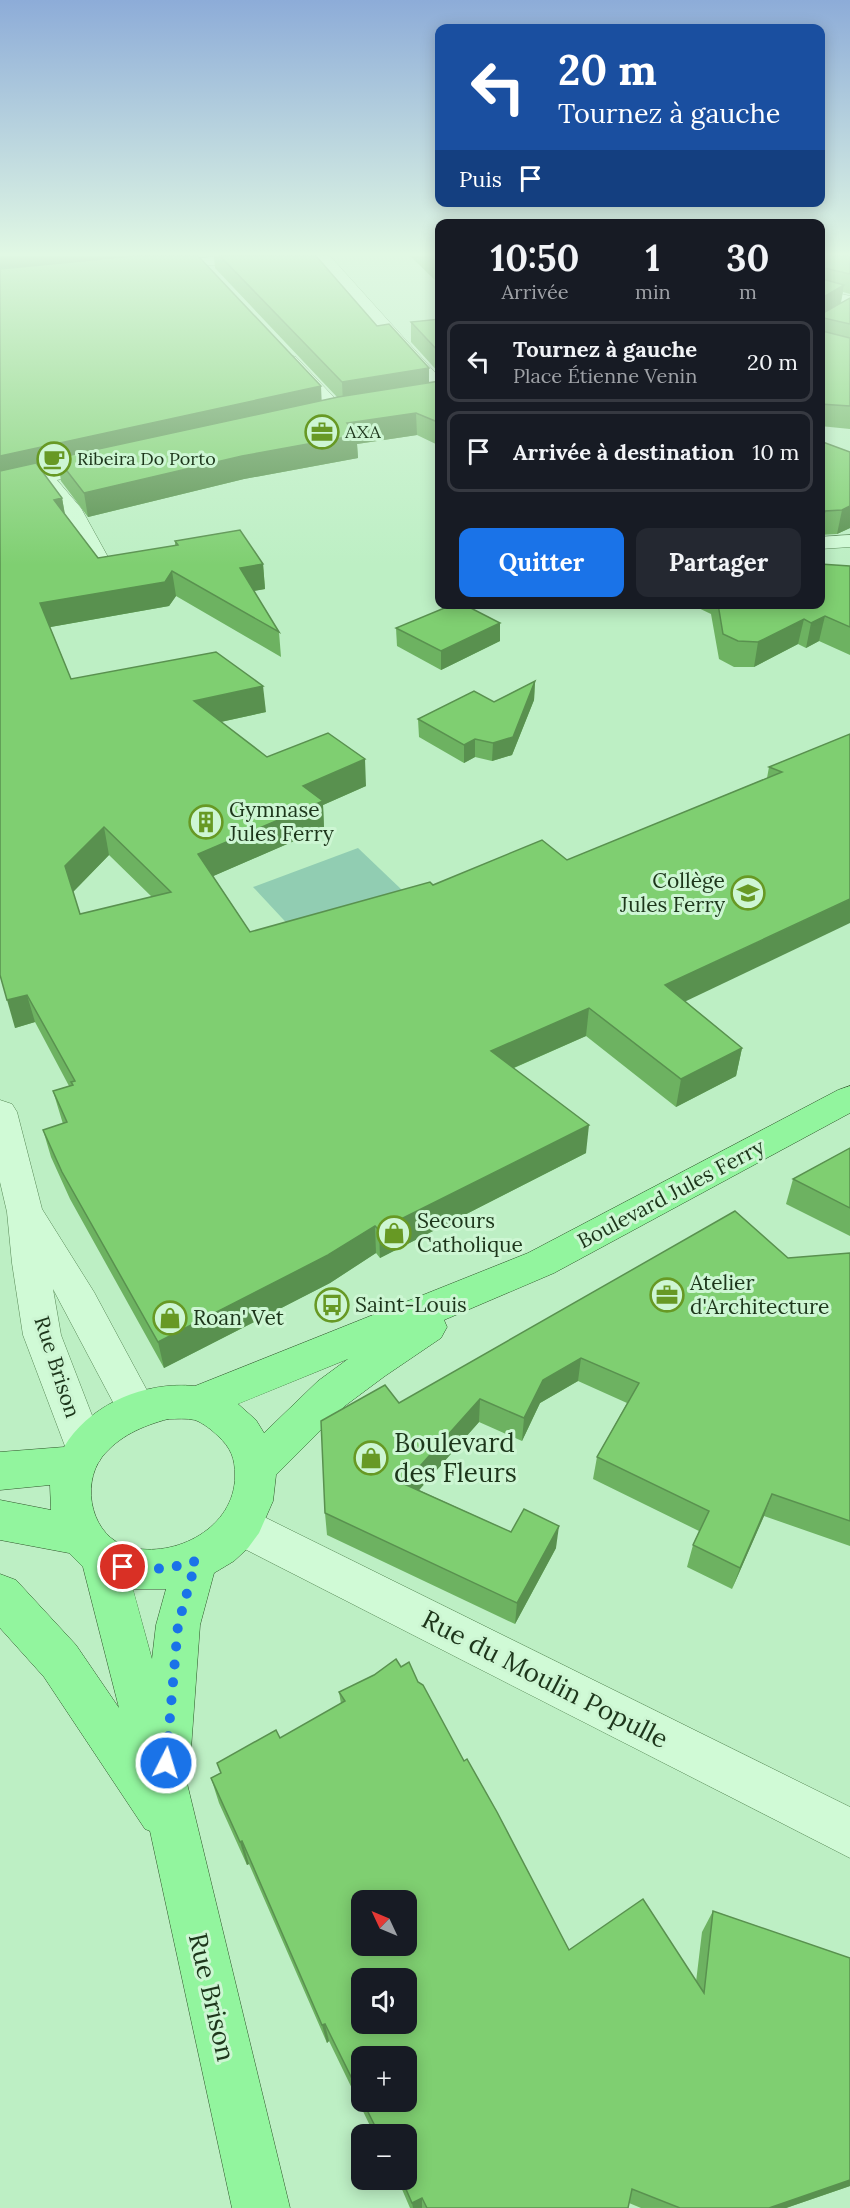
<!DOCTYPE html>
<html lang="fr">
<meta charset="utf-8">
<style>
body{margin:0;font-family:Lora,serif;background:#242831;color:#f1f3f6;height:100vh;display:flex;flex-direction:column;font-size:22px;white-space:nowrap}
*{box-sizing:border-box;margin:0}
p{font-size:20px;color:#9ea1a6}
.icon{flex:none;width:33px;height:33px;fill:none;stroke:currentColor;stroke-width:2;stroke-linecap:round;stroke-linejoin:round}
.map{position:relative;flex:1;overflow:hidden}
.side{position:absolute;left:435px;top:219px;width:390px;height:390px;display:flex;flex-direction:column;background:#171b24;border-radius:12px;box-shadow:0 3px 15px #0003}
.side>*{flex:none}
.top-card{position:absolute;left:435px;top:24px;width:390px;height:183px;border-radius:12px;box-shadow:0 3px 15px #0003;background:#1a4fa0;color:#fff;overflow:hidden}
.needle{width:39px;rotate:314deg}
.fabs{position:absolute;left:351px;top:1890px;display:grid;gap:12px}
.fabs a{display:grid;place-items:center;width:66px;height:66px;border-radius:12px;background:#171b24;box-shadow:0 3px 15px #0003;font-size:30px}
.pin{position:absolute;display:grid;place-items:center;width:51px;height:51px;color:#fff;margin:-26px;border:3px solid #fff;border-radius:50%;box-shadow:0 2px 6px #0007}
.me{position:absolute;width:66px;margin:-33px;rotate:5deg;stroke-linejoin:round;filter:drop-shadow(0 0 4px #0008)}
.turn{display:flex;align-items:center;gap:21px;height:126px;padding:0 24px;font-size:27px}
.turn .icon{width:78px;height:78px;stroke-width:2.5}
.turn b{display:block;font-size:42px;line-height:51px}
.then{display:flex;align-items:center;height:57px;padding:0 24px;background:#0003;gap:12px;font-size:22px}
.eta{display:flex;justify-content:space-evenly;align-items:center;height:102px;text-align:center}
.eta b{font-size:36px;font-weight:800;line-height:42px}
.cta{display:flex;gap:12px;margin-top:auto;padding:12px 24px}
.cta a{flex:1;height:69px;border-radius:12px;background:#1a73e8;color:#fff;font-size:24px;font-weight:800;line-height:69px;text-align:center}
.cta a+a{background:#242831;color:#f1f3f6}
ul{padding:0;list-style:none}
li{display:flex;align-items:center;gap:18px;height:81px;margin:0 12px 9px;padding:0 12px;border:3px solid #363941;border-radius:12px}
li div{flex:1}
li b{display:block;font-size:22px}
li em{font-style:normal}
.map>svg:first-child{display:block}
.green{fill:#91cdb2}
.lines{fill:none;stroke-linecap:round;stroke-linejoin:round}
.minor-casing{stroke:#578856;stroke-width:1}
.major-casing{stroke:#2f552a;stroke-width:1}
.minor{fill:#d0fad6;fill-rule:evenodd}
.major{fill:#92f59e;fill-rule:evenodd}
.wall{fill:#6db261;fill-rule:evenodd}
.shaded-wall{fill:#59914f}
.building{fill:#7fcf71;stroke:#59914f;stroke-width:1.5;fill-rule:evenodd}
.route{stroke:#1a73e8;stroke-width:10;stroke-dasharray:0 18}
.labels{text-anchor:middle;stroke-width:6;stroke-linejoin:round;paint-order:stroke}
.far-poi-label{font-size:18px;fill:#1d361b;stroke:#cdf6d3;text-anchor:start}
.poi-label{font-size:21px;fill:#1d361b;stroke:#cdf6d3;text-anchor:start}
.street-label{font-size:21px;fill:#1d361b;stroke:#cdf6d3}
.near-poi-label{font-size:26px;fill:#1d361b;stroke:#cdf6d3;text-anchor:start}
.near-street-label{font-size:26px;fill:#1d361b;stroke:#cdf6d3}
</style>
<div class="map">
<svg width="850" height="2208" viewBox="0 0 850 2208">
<rect width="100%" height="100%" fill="#bdefc4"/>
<polygon class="green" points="358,848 402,890 295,932 253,887"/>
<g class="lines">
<defs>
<g id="minor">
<polygon points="221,256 273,256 266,260 161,270 154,266 161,262"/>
<polygon points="315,256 330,256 440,378 440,394 434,393"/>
<polygon points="820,289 850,296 850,304 820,297"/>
<polygon points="290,355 296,357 344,408 347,412 344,416 332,416 284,363 282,360 284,357"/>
<polygon points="104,458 111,460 113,464 111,468 57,480 81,508 108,557 105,561 98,563 91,561 62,510 41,484 0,493 0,481"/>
<polygon points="850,535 850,547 820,549 820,537"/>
<polygon points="0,1100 12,1104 17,1112 42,1209 94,1292 157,1409 151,1421 137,1426 123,1421 53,1289 61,1335 105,1449 99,1462 85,1467 71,1462 23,1335 12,1263 7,1212 0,1182"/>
<polygon points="240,1505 850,1807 850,1858 225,1539 219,1525 225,1511"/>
</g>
<path id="major" d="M 850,1086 L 850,1113 L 554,1273 L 444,1320 L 447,1327 L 441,1338 L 385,1376 L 346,1405 L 276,1475 L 273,1501 L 259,1533 L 248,1548 L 234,1561 L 214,1573 L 200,1625 L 190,1763 L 185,1775 L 290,2208 L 232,2208 L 150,1831 L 145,1829 L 44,1677 L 0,1628 L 0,1574 L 16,1580 L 76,1645 L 119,1708 L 83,1567 L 69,1553 L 0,1540 L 0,1500 L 51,1510 L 50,1485 L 0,1490 L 0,1452 L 64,1447 C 90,1404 145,1381 195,1386 L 528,1253 L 838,1090 ZM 348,1359 L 318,1381 L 264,1433 L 256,1420 L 238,1404 ZM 168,1419 C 176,1419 187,1418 195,1420 C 203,1423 212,1430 218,1436 C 231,1448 235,1458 235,1476 C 235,1527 176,1559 129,1547 C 92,1538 80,1486 102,1457 C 119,1436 142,1426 168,1419 ZM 133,1589 L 166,1589 L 156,1625 L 152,1659 Z"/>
</defs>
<use href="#minor" class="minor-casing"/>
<use href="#major" class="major-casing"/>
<use href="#minor" class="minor"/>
<use href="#major" class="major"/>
</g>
<g class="wall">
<path d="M 0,256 L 321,401 L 337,397 L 215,268 L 214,256 L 316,256 L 377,326 L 429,368 L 429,383 L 440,381 L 440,446 L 417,435 L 357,444 L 358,458 L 244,479 L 88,517 L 61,481 L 59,467 L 41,471 L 62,498 L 65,514 L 98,558 L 175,546 L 175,541 L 263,564 L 265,589 L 253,591 L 279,632 L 281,657 L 176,596 L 169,606 L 50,627 L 71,679 L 266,712 L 221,722 L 267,757 L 366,786 L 323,805 L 324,828 L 213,876 L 250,932 L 433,885 L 567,860 L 767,778 L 769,767 L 850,734 L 685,1001 L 742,1048 L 736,1076 L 676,1107 L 586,1036 L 514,1068 L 586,1153 L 380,1258 L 376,1253 L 330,1283 L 164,1368 L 70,1199 L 51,1157 L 43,1130 L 63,1124 L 53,1091 L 69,1086 L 35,1022 L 15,1028 ZM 109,855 L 152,897 L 80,914 L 73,892 Z"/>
<polygon points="410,256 440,256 440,285"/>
<polygon points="820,256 850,256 850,294 843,292 841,303 850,298 850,429 820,426"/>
<polygon points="440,319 440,374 411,342 411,322"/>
<polygon points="820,441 850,452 850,528 837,534 820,535"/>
<polygon points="850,566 850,655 819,641 806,648 798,644 754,667 734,667 719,659 711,614 690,604 820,604"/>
<polygon points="500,623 500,641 441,670 397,646 396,628"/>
<polygon points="535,681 534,700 512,755 492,761 475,757 464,763 419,737 418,719 494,702"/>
<polygon points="850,1148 850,1236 786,1204 793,1179"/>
<polygon points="850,1253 850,1546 764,1516 732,1589 687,1567 693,1545 699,1531 593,1479 597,1457 627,1403 578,1381 540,1403 522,1441 479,1422 419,1490 511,1532 556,1548 515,1624 327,1535 325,1513 399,1403 788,1258"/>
<path d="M 401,1667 L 418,1682 L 464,1761 L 569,1950 L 696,1982 L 702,1932 L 713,1911 L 850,1958 L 850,2186 L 786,2208 L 641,2208 L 629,2203 L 628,2208 L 410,2208 L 398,2180 L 406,2180 L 406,2134 L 374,2134 L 329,2041 L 327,2043 L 249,1864 L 247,1865 L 219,1803 L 211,1778 L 341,1704 L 339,1692 ZM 362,2056 L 406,2102 L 362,2102 Z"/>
</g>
<g class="shaded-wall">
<polygon points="0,256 198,256 0,276"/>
<polygon points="844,285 840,305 820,317 822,298"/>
<polygon points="429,368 429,389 343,404 342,382"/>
<polygon points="321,386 322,408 57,458 59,467 0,480 0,456"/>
<polygon points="416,413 417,435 357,444 358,458 244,479 88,517 84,493 347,423"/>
<polygon points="62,498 66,522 54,500"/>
<polygon points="850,506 850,528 837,534 842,510"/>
<polygon points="825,511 820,532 820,519"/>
<polygon points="263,564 265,589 242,593 240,568"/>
<polygon points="172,571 176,596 169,606 45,628 40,603"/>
<polygon points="825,616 819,641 806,648 811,623"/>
<polygon points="804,619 798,644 754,667 758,642"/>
<polygon points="500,623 500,641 441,670 441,651"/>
<polygon points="535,681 534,700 512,755 492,761 493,743"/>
<polygon points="263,686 266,712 197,727 194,701"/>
<polygon points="475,739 475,757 464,763 464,745"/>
<polygon points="365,759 366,786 323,805 324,828 202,881 198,854 303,786"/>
<polygon points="104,827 109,855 72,893 65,866"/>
<polygon points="850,899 850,923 661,1013 665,985"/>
<polygon points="27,995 35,1022 15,1028 7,1000"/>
<polygon points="589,1008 586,1036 490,1078 491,1051"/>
<polygon points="742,1048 736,1076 676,1107 681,1079"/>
<polygon points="589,1125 586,1153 380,1258 379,1230"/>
<polygon points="375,1226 376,1253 330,1283 164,1368 158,1342"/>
<polygon points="581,1358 578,1381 540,1403 522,1441 524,1418 543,1380"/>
<polygon points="480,1399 479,1422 405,1506 404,1484"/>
<polygon points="772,1494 764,1516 732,1589 740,1568"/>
<polygon points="559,1526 556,1548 515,1624 517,1603"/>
<polygon points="242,1841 249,1864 247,1865 240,1842"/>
<polygon points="325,2024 329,2041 327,2043 322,2025"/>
<polygon points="850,2180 850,2186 786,2208 769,2208"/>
<polygon points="422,2198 422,2208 413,2208 412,2203"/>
</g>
<g class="building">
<polygon points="133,256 198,256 321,386 0,456 0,269"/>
<polygon points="220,256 316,256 377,326 389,324 429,368 342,382"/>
<polygon points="429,256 440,256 440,266"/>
<polygon points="820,256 850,256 850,274 820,267"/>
<polygon points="820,269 822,269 822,279 844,285 822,298 823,313 850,298 850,324 824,318 822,320 822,331 850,338 850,406 820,404"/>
<polygon points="440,319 440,353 411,322"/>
<polygon points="440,381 440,423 416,413 347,423 357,435 242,456 84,493 57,458 338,397"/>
<polygon points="820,441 850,452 850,506 842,510 825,511 823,518 820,519"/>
<path d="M 36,463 L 62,498 L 54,500 L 98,558 L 178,545 L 175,541 L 240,530 L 263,564 L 240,568 L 279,632 L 172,571 L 165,582 L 40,603 L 71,679 L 216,652 L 263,686 L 194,701 L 267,757 L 328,733 L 365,759 L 303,786 L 323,801 L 198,854 L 250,932 L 430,882 L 433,885 L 542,840 L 567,860 L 782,772 L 769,767 L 850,734 L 850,899 L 665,985 L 742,1048 L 681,1079 L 589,1008 L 491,1051 L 589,1125 L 379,1230 L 375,1226 L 328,1255 L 158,1342 L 62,1172 L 43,1130 L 67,1122 L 53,1091 L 73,1085 L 71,1082 L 75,1081 L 27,995 L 7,1000 L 0,975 L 0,471 ZM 104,827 L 171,892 L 80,914 L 65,866 Z"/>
<polygon points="820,564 850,566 850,627 825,616 811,623 804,619 758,642 738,641 723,634 718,604 820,604"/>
<polygon points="454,604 463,604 500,623 441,651 396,628"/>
<polygon points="535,681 513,737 493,743 475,739 464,745 418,719 474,691 494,702"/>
<polygon points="850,1148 850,1208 793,1179"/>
<polygon points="735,1211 788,1258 850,1253 850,1521 772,1494 740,1568 693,1545 709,1511 597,1457 639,1383 581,1358 543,1380 524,1418 480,1399 404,1484 511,1532 524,1509 559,1526 517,1603 325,1513 321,1421 385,1385 399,1403"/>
<path d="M 396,1659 L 401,1667 L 409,1662 L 418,1682 L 423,1685 L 464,1761 L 467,1759 L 497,1812 L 569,1950 L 643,1899 L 704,1993 L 713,1911 L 850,1958 L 850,2180 L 769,2208 L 680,2208 L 632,2189 L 628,2208 L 427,2208 L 422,2198 L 412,2203 L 402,2180 L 406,2180 L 406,2134 L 379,2134 L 363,2102 L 406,2102 L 406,2056 L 362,2056 L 362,2099 L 325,2024 L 322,2025 L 242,1841 L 240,1842 L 211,1778 L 221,1773 L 217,1763 L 276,1730 L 280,1738 L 345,1701 L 339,1692 L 374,1675 ZM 362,1900 L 406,1900 L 406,1946 L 362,1946 ZM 362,1978 L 406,1978 L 406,2024 L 362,2024 Z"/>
</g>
<linearGradient id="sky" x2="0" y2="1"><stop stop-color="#8dacd8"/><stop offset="0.45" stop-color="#e1f8e4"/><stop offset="1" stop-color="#e1f8e4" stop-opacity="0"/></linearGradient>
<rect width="850" height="565" fill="url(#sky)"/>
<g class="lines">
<path class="route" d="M 123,1567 C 150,1571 171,1569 196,1561 L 178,1625 L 166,1763"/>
</g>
<defs>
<symbol id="office-ring" viewBox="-11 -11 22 22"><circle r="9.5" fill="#cdf6d3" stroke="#679924" stroke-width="1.5"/><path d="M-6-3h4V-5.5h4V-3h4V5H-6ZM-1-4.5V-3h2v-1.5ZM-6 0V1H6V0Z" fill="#679924"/></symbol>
<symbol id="cafe-ring" viewBox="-11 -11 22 22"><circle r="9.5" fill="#cdf6d3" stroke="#679924" stroke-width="1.5"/><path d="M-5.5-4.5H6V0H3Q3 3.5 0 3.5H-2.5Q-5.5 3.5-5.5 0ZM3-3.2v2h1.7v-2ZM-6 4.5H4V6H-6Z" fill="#679924"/></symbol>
<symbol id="building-ring" viewBox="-11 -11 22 22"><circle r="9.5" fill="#cdf6d3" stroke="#679924" stroke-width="1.5"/><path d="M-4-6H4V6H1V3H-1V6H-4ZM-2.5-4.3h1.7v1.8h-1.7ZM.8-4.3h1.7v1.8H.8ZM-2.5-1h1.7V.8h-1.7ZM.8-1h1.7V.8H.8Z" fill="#679924"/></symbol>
<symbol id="school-ring" viewBox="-11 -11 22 22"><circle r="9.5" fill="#cdf6d3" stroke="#679924" stroke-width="1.5"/><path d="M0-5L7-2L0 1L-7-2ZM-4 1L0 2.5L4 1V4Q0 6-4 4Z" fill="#679924"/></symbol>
<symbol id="shop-ring" viewBox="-11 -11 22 22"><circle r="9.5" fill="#cdf6d3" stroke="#679924" stroke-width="1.5"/><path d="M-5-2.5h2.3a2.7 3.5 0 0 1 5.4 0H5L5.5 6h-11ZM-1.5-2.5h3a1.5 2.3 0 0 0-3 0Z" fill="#679924"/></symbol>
<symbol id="bus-ring" viewBox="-11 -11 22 22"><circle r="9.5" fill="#cdf6d3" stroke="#679924" stroke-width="1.5"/><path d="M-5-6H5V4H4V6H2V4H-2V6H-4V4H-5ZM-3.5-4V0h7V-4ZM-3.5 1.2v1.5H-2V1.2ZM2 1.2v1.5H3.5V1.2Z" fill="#679924"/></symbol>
</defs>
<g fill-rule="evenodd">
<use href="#office-ring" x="303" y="413" width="38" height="38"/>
<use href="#cafe-ring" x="35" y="440" width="38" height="38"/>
<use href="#building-ring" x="187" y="803" width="38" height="38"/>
<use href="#school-ring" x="729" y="874" width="38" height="38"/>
<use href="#shop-ring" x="375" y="1214" width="38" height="38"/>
<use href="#office-ring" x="648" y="1276" width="38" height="38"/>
<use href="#bus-ring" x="313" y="1286" width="38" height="38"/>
<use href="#shop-ring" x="151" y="1299" width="38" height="38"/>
<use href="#shop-ring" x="352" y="1439" width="38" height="38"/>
</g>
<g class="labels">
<g class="far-poi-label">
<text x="345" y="438">AXA</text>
<text x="77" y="465">Ribeira Do Porto</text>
</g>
<g class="poi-label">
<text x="229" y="817">Gymnase<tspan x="229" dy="24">Jules Ferry</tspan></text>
<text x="725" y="888" text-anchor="end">Collège<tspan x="725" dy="24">Jules Ferry</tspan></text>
<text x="417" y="1228">Secours<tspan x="417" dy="24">Catholique</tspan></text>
<text x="690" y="1290">Atelier<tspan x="690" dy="24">d'Architecture</tspan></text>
<text x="355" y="1312">Saint-Louis</text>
<text x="193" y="1325">Roan' Vet</text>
</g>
<g class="street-label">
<text transform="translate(671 1194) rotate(-28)" y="7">Boulevard Jules Ferry</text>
<text transform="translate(57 1367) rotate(72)" y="7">Rue Brison</text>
</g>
<g class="near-poi-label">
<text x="394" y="1452">Boulevard<tspan x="394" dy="30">des Fleurs</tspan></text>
</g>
<g class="near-street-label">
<text transform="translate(545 1679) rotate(27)" y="9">Rue du Moulin Populle</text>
<text transform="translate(212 1997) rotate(77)" y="9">Rue Brison</text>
</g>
</g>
</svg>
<div class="fabs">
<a><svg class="needle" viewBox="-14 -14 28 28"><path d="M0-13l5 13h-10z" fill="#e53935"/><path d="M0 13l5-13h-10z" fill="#9ea1a6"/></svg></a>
<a><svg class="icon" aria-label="sound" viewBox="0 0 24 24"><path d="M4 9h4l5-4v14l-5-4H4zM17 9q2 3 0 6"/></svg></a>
<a>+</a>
<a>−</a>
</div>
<div class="pin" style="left:123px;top:1567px;background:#d93025"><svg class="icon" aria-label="arrive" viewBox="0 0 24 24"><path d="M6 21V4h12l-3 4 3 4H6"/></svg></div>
<svg class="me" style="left:166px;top:1763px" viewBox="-20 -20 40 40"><circle r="17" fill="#1a73e8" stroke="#fff" stroke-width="3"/><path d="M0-11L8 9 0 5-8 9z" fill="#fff"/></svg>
<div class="top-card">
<div class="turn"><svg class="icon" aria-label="left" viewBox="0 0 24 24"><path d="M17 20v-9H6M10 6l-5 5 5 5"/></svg><div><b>20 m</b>Tournez à gauche</div></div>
<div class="then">Puis<svg class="icon" aria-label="arrive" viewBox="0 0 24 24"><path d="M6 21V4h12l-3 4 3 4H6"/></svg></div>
</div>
<section class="side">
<div class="eta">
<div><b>10:50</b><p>Arrivée</p></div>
<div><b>1</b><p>min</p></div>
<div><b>30</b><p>m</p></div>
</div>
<ul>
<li><svg class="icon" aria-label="left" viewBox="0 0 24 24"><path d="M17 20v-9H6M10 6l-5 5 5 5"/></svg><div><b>Tournez à gauche</b><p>Place Étienne Venin</p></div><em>20 m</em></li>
<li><svg class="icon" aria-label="arrive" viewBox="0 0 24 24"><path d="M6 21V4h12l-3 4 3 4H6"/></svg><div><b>Arrivée à destination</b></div><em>10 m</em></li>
</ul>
<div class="cta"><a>Quitter</a><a>Partager</a></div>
</section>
</div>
